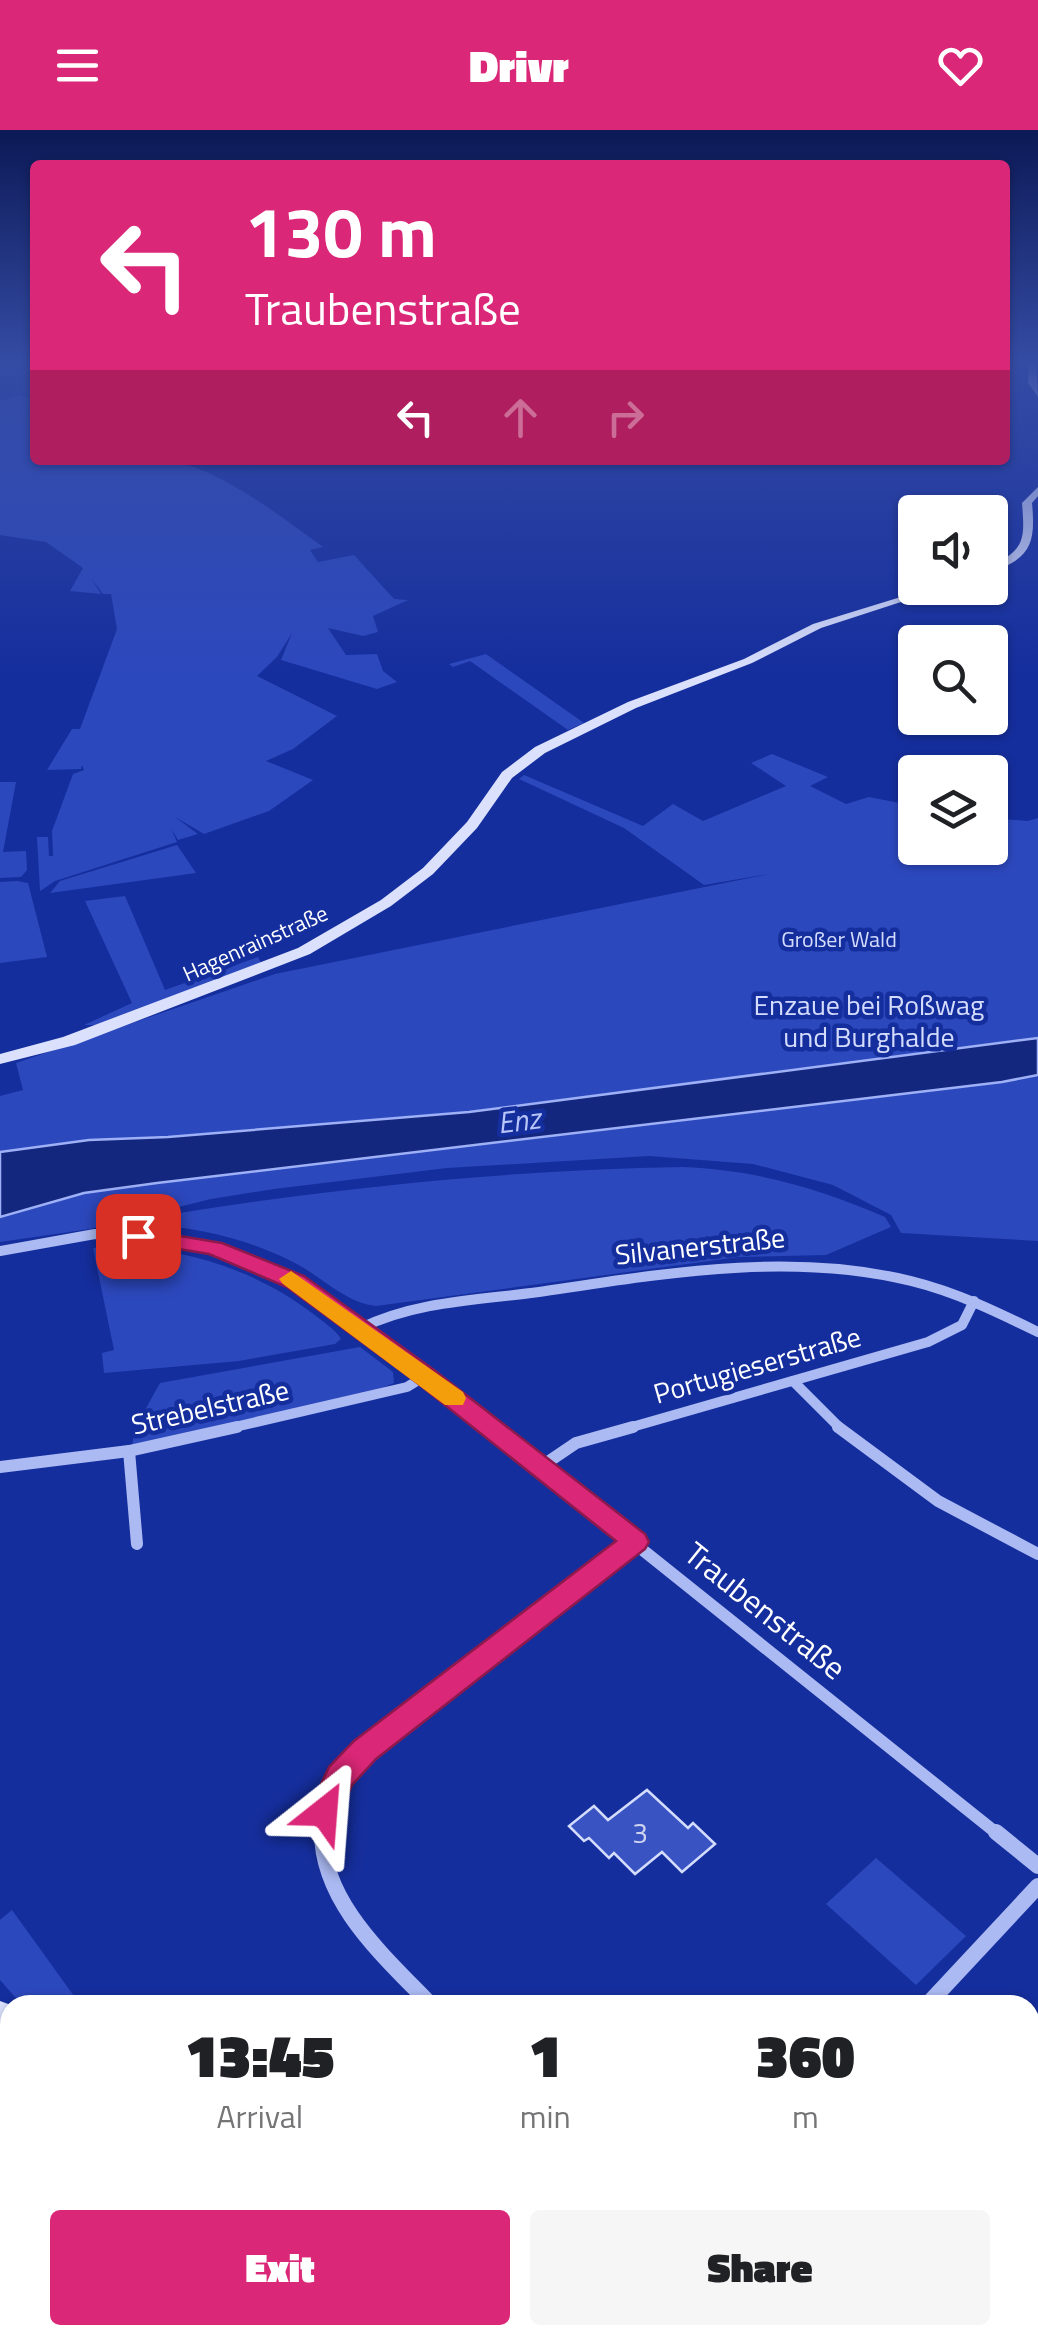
<!DOCTYPE html>
<meta charset="utf-8">
<style>
body{margin:0;font-family:"Titillium Web",sans-serif;background:#f6f6f6;color:#202124;height:100vh;display:flex;flex-direction:column;font-size:38px;white-space:nowrap}
*{box-sizing:border-box;margin:0}
p{font-size:32px;color:#757577}
.icon{flex:none;width:55px;height:55px;fill:none;stroke:currentColor;stroke-width:2;stroke-linecap:round;stroke-linejoin:round}
.map{position:relative;flex:1;overflow:hidden}
.sheet{position:absolute;left:0px;top:1865px;width:1040px;height:350px;display:flex;flex-direction:column;background:#fff;border-radius:30px 30px 0 0;box-shadow:0 2px 8px #0004}
.sheet>*{flex:none}
.top-card{position:absolute;left:30px;top:30px;width:980px;height:305px;border-radius:10px;box-shadow:0 2px 8px #0004;background:#db2777;color:#fff;overflow:hidden}
.fabs{position:absolute;left:898px;top:365px;display:grid;gap:20px}
.fabs a{display:grid;place-items:center;width:110px;height:110px;border-radius:10px;background:#fff;box-shadow:0 2px 8px #0004;font-size:50px}
.pin{position:absolute;display:grid;place-items:center;width:85px;height:85px;color:#fff;margin:-42px;border-radius:20px;box-shadow:0 5px 15px #0006}
.me{position:absolute;width:110px;margin:-55px;rotate:28deg;stroke-linejoin:round;filter:drop-shadow(0 0 8px #0008)}
.turn{display:flex;align-items:center;gap:35px;height:210px;padding:0 50px;font-size:45px}
.turn .icon{width:130px;height:130px;stroke-width:2.5}
.turn b{display:block;font-size:70px;line-height:85px}
.lanes{display:flex;align-items:center;height:95px;padding:0 50px;background:#0003;justify-content:center;gap:50px;direction:ltr}
.lanes .off{opacity:.35}
.eta{display:flex;justify-content:space-evenly;align-items:center;height:170px;text-align:center}
.eta b{font-size:60px;font-weight:800;line-height:70px}
.cta{display:flex;gap:20px;margin-top:auto;padding:20px 50px}
.cta a{flex:1;height:115px;border-radius:10px;background:#db2777;color:#fff;font-size:40px;font-weight:800;line-height:115px;text-align:center}
.cta a+a{background:#f6f6f6;color:#202124}
header{display:flex;justify-content:space-between;align-items:center;height:130px;padding:0 50px;background:#db2777;color:#fff;font-size:45px;font-weight:800}
.map>svg:first-child{display:block}
.green{fill:#2c48bd}
.water{fill:#14277e;stroke:#9eb0f6;stroke-width:2.5}
.building{fill:#3954c2;stroke:#d4dcfd;stroke-width:2.5}
.lines{fill:none;stroke-linecap:round;stroke-linejoin:round}
.street-far2{stroke:#abbaf3;stroke-width:10}
.street-far1{stroke:#abbaf3;stroke-width:12}
.street{stroke:#abbaf3;stroke-width:16}
.secondary{fill:#dbe1fd;fill-rule:evenodd}
.route{fill:#db2777;stroke:#8e194d;stroke-width:2.5}
.slow{fill:#f59e0b}
.labels{text-anchor:middle;stroke-width:9;stroke-linejoin:round;paint-order:stroke}
.far-park-label{font-size:22px;fill:#d4dcfd;stroke:#152e9d}
.far-street-label{font-size:22px;fill:#fff;stroke:#152e9d}
.park-label{font-size:28px;fill:#d4dcfd;stroke:#152e9d}
.street-label{font-size:28px;fill:#fff;stroke:#152e9d}
.near-number-label{font-size:28px;fill:#ced4f0}
.water-label{font-size:30px;font-style:italic;fill:#b8c5f9;stroke:#152e9d}
.near-street-label{font-size:32px;fill:#fff;stroke:#152e9d}
</style>
<header><svg class="icon" aria-label="menu" viewBox="0 0 24 24"><path d="M4 6h16M4 12h16M4 18h16"/></svg>Drivr<svg class="icon" aria-label="heart" viewBox="0 0 24 24"><path d="M12 20l-8-8c-3-5 5-10 8-4 3-6 11-1 8 4z"/></svg></header>
<div class="map">
<svg width="1038" height="2215" viewBox="0 0 1038 2215">
<rect width="100%" height="100%" fill="#152e9d"/>
<g class="green">
<path d="M 18,265 L 35,270 L 35,330 C 69,330 146,323 175,331 C 228,345 279,385 323,417 L 310,420 L 318,432 L 354,425 L 394,469 L 408,470 L 373,486 L 378,502 L 363,506 L 328,498 L 346,525 L 377,524 L 383,541 L 397,552 L 377,559 L 281,530 L 292,503 L 277,527 L 257,546 L 337,586 L 293,619 L 266,631 L 313,650 L 269,681 L 204,704 L 175,687 L 198,704 L 178,710 L 171,698 L 177,712 L 55,751 L 40,761 L 37,707 L 48,707 L 49,726 L 53,726 L 52,701 L 73,644 L 84,640 L 82,635 L 81,639 L 47,640 L 72,599 L 80,599 L 117,499 L 111,464 L 103,464 L 91,448 L 101,464 L 70,461 L 83,438 L 46,412 L 0,405 L 0,271 Z"/>
<polygon points="486,524 584,593 568,600 470,531 453,537 449,534"/>
<polygon points="772,624 828,647 810,656 846,674 869,667 915,676 915,718 990,718 990,688 1028,691 1038,688 1038,1111 901,1103 891,1085 833,1055 753,1034 649,1026 447,1038 274,1059 211,1069 90,1099 0,1112 0,1087 84,1063 133,1056 95,1009 0,1022 0,966 23,960 16,933 275,844 769,744 704,755 624,698 519,649 524,645 643,696 673,674 703,691 786,656 751,633"/>
<polygon points="0,652 16,652 3,722 26,721 27,740 21,747 0,748"/>
<polygon points="177,715 196,743 50,763 60,751"/>
<polygon points="17,751 28,753 47,827 0,833 0,752"/>
<polygon points="125,766 165,860 258,827 261,833 96,895 84,895 132,873 85,771"/>
<path d="M 683,1037 C 755,1040 819,1058 885,1087 L 891,1097 L 826,1125 L 739,1127 L 376,1176 C 345,1173 320,1145 293,1132 C 248,1109 199,1098 149,1094 L 173,1084 C 342,1057 511,1040 683,1037 Z"/>
<path d="M 93,1118 C 171,1113 250,1136 312,1183 C 322,1191 335,1199 341,1209 L 335,1214 L 239,1231 L 104,1243 L 102,1223 L 114,1220 Z"/>
<polygon points="360,1217 393,1242 394,1253 377,1260 132,1316 135,1298 160,1253"/>
<polygon points="876,1728 966,1806 916,1855 826,1774"/>
<polygon points="12,1780 79,1873 80,1875 22,1875 0,1850 0,1790"/>
</g>
<polygon class="water" points="1038,908 1038,945 1002,952 157,1053 84,1063 0,1087 0,1022 89,1010 168,1007 469,982"/>
<polygon class="building" points="647,1660 688,1698 693,1693 715,1714 682,1742 662,1722 635,1744 614,1723 609,1728 589,1708 584,1711 569,1696 594,1676 608,1690"/>
<g class="lines">
<g class="street-far2">
<polyline points="0,1121 95,1104 157,1108 231,1123 296,1152 493,1299"/>
<path d="M 361,1198 C 417,1171 479,1170 539,1162 C 661,1144 789,1121 911,1151 C 956,1162 997,1182 1038,1202"/>
<polyline points="793,1251 841,1299"/>
<polyline points="226,1299 407,1257 425,1246"/>
<polyline points="625,1299 928,1212 962,1195 974,1171"/>
</g>
<g class="street-far1">
<polyline points="489,1297 999,1705"/>
<polyline points="838,1297 938,1371 1038,1424"/>
<polyline points="129,1321 137,1414"/>
<polyline points="542,1336 576,1313 633,1297"/>
<polyline points="0,1337 129,1321 237,1297"/>
<path d="M 322,1705 C 322,1669 343,1646 365,1620 L 636,1412"/>
</g>
<g class="street">
<path d="M 322,1702 C 322,1773 385,1827 431,1875"/>
<polyline points="996,1702 1038,1736"/>
<polyline points="927,1875 1038,1756"/>
<polyline points="743,2205 752,2215"/>
<polyline points="577,2215 587,2205"/>
</g>
<g class="secondary">
<polygon points="1029,233 1036,233 1038,267 1028,253"/>
<path d="M 1038,357 L 1038,366 L 1032,373 C 1036,415 1030,428 990,443 L 990,436 C 1025,420 1025,410 1022,373 Z"/>
<polygon points="930,458 944,458 821,498 752,533 636,578 545,623 512,648 477,698 433,744 391,776 310,824 75,915 0,934 0,924 63,907 298,818 381,770 423,738 467,692 502,642 535,617 628,572 744,529 813,494"/>
<polygon points="0,1871 11,1875 10,1912 0,1908"/>
<polygon points="238,2205 278,2205 282,2215 242,2215"/>
</g>
</g>
<linearGradient id="sky" x2="0" y2="1"><stop stop-color="#0c1956"/><stop offset="0.43" stop-color="#354ca5"/><stop offset="1" stop-color="#354ca5" stop-opacity="0"/></linearGradient>
<rect width="1038" height="543" fill="url(#sky)"/>
<polygon class="route" points="138,1099 222,1113 304,1146 434,1240 645,1404 649,1412 645,1419 376,1629 352,1655 336,1692 324,1696 313,1692 308,1682 329,1637 354,1611 616,1411 416,1252 287,1157 209,1124 130,1111 126,1106"/>
<polygon class="slow" points="291,1141 463,1262 466,1268 463,1275 445,1275 283,1154 279,1149"/>
<g class="labels">
<g class="far-park-label">
<text x="839" y="817">Großer Wald</text>
</g>
<g class="far-street-label">
<text transform="translate(255 813) rotate(-24)" y="8">Hagenrainstraße</text>
</g>
<g class="park-label">
<text x="869" y="885">Enzaue bei Roßwag<tspan x="869" dy="32">und Burghalde</tspan></text>
</g>
<g class="street-label">
<text transform="translate(700 1116) rotate(-6)" y="10">Silvanerstraße</text>
<text transform="translate(757 1235) rotate(-16)" y="10">Portugieserstraße</text>
<text transform="translate(210 1277) rotate(-13)" y="10">Strebelstraße</text>
</g>
<g class="near-number-label">
<text x="640" y="1713">3</text>
</g>
<g class="water-label">
<text transform="translate(519 991) rotate(-7)" y="10">Enz</text>
</g>
<g class="near-street-label">
<text transform="translate(765 1481) rotate(39)" y="11">Traubenstraße</text>
</g>
</g>
</svg>
<div class="fabs">
<a><svg class="icon" aria-label="sound" viewBox="0 0 24 24"><path d="M4 9h4l5-4v14l-5-4H4zM17 9q2 3 0 6"/></svg></a>
<a><svg class="icon" aria-label="search" viewBox="0 0 24 24"><circle cx="10" cy="10" r="6"/><path d="M15 15l6 6"/></svg></a>
<a><svg class="icon" aria-label="layers" viewBox="0 0 24 24"><path d="M12 4l9 5-9 5-9-5zM3 14l9 5 9-5"/></svg></a>
</div>
<div class="pin" style="left:138px;top:1106px;background:#d93025"><svg class="icon" aria-label="arrive" viewBox="0 0 24 24"><path d="M6 21V4h12l-3 4 3 4H6"/></svg></div>
<svg class="me" style="left:324px;top:1682px" viewBox="-20 -20 40 40"><path d="M0-17L14 15 0 8-14 15z" fill="#db2777" stroke="#fff" stroke-width="4"/></svg>
<div class="top-card">
<div class="turn"><svg class="icon" aria-label="left" viewBox="0 0 24 24"><path d="M17 20v-9H6M10 6l-5 5 5 5"/></svg><div><b>130 m</b>Traubenstraße</div></div>
<div class="lanes"><svg class="icon" aria-label="left" viewBox="0 0 24 24"><path d="M17 20v-9H6M10 6l-5 5 5 5"/></svg><svg class="icon off" aria-label="ahead" viewBox="0 0 24 24"><path d="M12 20V5M6 11l6-6 6 6"/></svg><svg class="icon off" aria-label="right" viewBox="0 0 24 24"><path d="M7 20v-9h11M14 6l5 5-5 5"/></svg></div>
</div>
<section class="sheet">
<div class="eta">
<div><b>13:45</b><p>Arrival</p></div>
<div><b>1</b><p>min</p></div>
<div><b>360</b><p>m</p></div>
</div>
<div class="cta"><a>Exit</a><a>Share</a></div>
</section>
</div>
